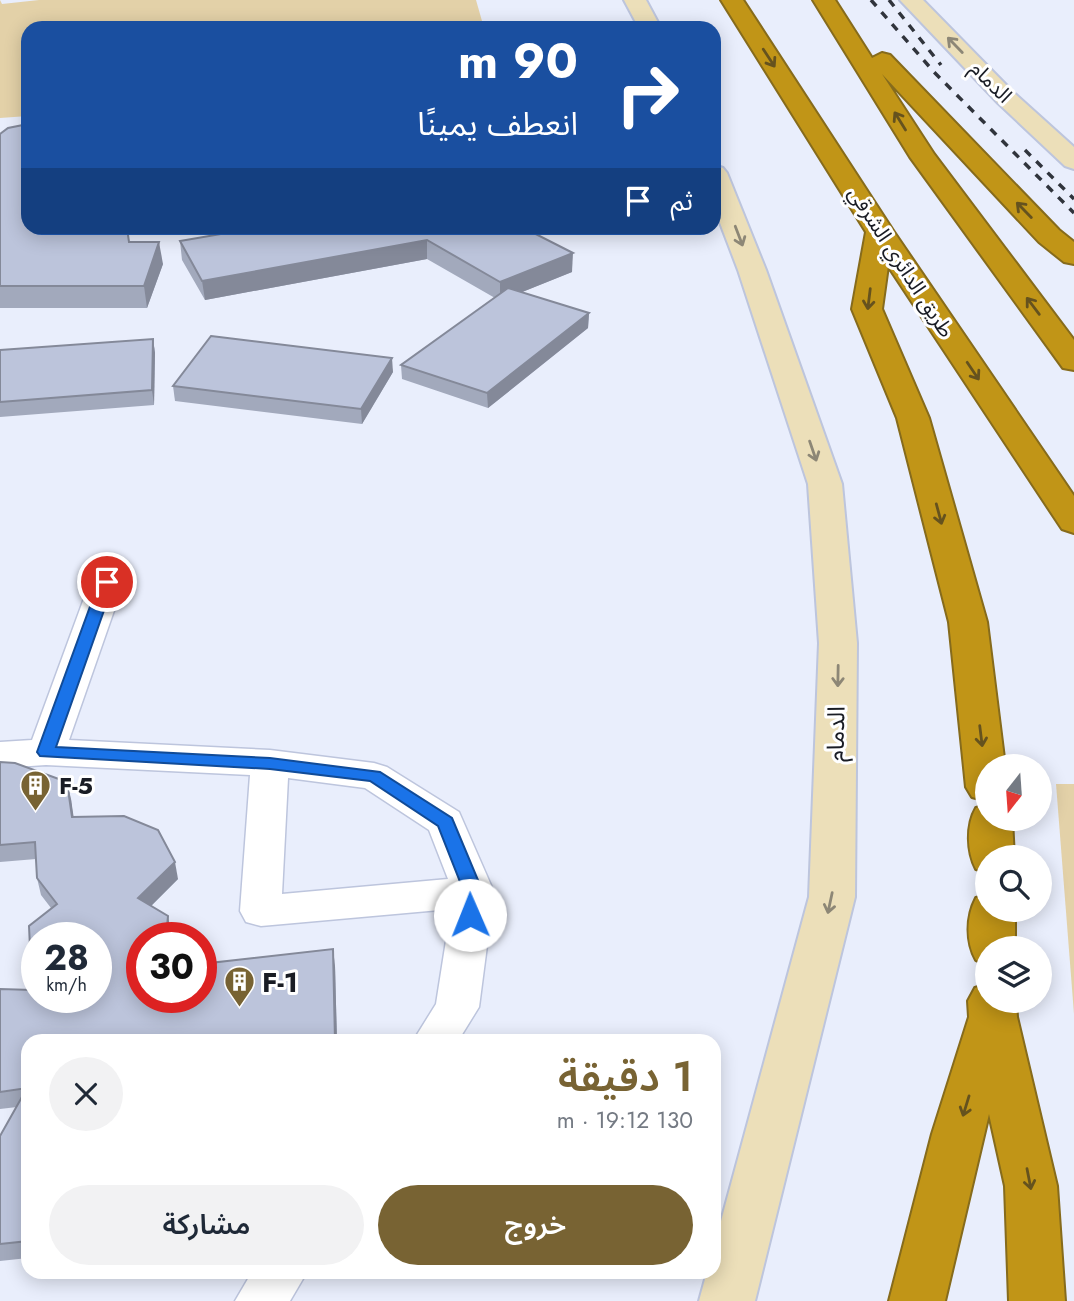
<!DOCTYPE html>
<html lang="ar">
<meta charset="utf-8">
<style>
body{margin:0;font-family:Jost,"Noto Sans Arabic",sans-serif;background:#f2f2f3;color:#1f2937;direction:rtl;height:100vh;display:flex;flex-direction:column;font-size:26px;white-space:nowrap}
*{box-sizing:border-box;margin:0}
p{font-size:23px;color:#747a83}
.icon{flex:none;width:38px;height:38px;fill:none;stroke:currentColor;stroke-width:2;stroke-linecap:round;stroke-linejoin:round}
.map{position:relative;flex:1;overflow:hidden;direction:ltr}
.details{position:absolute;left:21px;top:1034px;width:700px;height:245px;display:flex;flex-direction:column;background:#fff;border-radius:21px;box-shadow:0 4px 18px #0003;direction:rtl}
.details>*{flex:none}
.hud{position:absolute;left:21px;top:21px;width:700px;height:214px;border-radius:21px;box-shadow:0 4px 18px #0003;direction:rtl;background:#1a4fa0;color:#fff;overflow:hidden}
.needle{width:46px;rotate:197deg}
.fabs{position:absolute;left:975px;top:754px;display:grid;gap:14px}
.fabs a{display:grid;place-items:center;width:77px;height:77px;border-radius:50%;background:#fff;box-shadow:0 4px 18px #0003;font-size:35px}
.speed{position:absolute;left:21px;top:922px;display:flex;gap:14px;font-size:35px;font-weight:700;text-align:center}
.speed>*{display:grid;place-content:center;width:91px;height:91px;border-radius:50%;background:#fff;box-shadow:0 4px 18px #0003;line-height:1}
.speed small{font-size:18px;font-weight:400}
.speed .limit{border:10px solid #d22;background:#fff;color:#111}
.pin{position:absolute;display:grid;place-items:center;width:60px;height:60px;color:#fff;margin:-30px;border:4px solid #fff;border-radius:50%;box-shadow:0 2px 7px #0007}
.me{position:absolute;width:77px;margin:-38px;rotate:359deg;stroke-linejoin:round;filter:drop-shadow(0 0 5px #0008)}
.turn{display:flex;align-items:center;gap:24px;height:147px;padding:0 28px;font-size:32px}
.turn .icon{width:91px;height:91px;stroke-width:2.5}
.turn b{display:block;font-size:49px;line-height:60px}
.then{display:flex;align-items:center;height:66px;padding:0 28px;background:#0003;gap:14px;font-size:26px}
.round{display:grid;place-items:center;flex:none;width:74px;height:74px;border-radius:37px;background:#f2f2f3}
.headline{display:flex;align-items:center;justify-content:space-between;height:119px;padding:0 28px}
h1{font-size:42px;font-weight:600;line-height:52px;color:#786333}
.button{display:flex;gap:14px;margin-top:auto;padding:14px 28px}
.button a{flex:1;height:80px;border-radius:42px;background:#786333;color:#fff;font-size:28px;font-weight:600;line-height:80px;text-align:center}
.button a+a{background:#f2f2f3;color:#1f2937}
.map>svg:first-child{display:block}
.green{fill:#e3d1a8}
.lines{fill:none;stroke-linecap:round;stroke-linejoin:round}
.street-casing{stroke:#bdc5dd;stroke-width:3}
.secondary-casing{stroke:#bdc5dd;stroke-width:4}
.highway-casing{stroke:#866b1c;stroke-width:4}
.street{fill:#fff;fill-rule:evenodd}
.secondary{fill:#ecdfb9;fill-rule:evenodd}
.highway{fill:#c19517;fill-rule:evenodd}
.rail{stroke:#30343c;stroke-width:3.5;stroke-dasharray:8 8;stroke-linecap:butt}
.wall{fill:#a2a9bc}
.shaded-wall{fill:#848999}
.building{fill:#bcc4db;stroke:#848999;stroke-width:2;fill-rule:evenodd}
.oneway{stroke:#8d8776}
.oneway2{stroke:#65521e}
.route{fill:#1a73e8;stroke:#114b97;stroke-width:2}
.labels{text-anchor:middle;stroke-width:6;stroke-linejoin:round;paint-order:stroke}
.far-street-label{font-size:21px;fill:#191c24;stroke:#fff}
.street-label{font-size:24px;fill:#191c24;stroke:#fff}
.poi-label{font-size:24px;font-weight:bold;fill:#191c24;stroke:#fff;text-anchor:start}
.near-poi-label{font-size:28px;font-weight:bold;fill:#191c24;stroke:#fff;text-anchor:start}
</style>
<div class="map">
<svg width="1074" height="1301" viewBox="0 0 1074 1301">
<rect width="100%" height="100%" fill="#e9eefc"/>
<g class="green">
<polygon points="0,0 2,4 39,0 476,0 484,28 28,28 28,116 0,118"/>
<polygon points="1056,784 1074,784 1074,1014"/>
</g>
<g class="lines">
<defs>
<g id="street">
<path d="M 107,572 L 119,575 L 124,582 L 69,740 L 270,750 L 374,763 L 387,767 L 459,812 L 494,892 L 479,1007 L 458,1041 L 413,1041 L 436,1004 L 451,909 L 261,926 L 246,922 L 240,911 L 250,775 L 46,765 L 0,768 L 0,742 L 32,740 L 90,582 L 95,575 ZM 288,778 L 365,788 L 429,830 L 448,879 L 282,894 Z"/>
<polygon points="252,1272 307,1272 290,1301 235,1301"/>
</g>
<g id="secondary">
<polygon points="624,0 646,0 661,28 639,28"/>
<polygon points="900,0 923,0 1014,93 1074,147 1074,169 1065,166 998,103"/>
<polygon points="714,165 723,168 727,173 766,270 842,484 857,643 855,897 755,1301 699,1301 707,1272 714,1272 714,1247 809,897 819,643 808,484 738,270 714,207"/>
</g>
<g id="highway">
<polygon points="721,0 743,0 894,232 1074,496 1074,533 1062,529 888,266 882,309 929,418 987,622 1005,766 987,766 987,801 972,797 966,787 949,622 897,418 852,309 866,232"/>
<polygon points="813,0 835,0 872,58 882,53 890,55 1059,230 1074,242 1074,264 1064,262 1039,242 882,74 934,154 1074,340 1074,370 1063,368 910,157"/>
<path d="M 987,805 L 987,819 L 1012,819 L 1014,858 L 987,858 L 987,872 L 976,869 C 967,852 966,825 976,808 Z"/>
<path d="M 987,895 L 987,910 L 1015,910 L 1015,948 L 987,948 L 987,964 L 976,960 C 966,942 966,917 976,898 Z"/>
<polygon points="987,984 987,1001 1016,1001 1017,1017 1057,1186 1065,1301 1009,1301 1005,1186 989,1114 945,1301 889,1301 932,1134 969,1017 968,1001 975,988"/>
</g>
</defs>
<use href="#street" class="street-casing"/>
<use href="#secondary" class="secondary-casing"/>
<use href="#highway" class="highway-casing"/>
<use href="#street" class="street"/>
<use href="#secondary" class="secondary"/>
<use href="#highway" class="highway"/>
<g class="rail">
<polyline points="871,0 934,72 1074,213"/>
<polyline points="889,0 941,65"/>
<polyline points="1025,150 1074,199"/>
</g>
</g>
<g class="wall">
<polygon points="0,134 130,242 163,264 147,308 0,308"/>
<polygon points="524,228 572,272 522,292 589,313 588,328 488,408 402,379 401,365 495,298 427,259 205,300 182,260 180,241"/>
<polygon points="153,339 155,353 154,405 0,417 0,350"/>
<polygon points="393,372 362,424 175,401 173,386"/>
<polygon points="0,762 71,799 73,817 178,879 151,906 171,933 171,938 142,938 142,998 335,966 337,1041 28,1041 28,1258 0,1261 0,1136 17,1107 0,1109 0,989 32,990 51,908 41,895 37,878 36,859 0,862"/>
</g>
<g class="shaded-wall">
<polygon points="427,240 427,259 205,300 202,281"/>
<polygon points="159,242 163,264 147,308 144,286"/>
<polygon points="573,253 572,272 500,301 500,282"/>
<polygon points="589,313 588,328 488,408 487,393"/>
<polygon points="153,339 155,353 154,405 152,390"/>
<polygon points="392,358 393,372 362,424 361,409"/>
<polygon points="67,782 71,799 76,833 72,817"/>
<polygon points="175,862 178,879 142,915 138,898"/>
<polygon points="168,916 171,933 171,938 166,938"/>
<polygon points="333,949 335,966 337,1041 335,1041"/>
</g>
<g class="building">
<polygon points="28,124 28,228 127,228 129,242 159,242 144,286 0,286 0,134 8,128"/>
<polygon points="256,228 524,228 573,253 500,282 427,240 202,281 180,241"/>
<polygon points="508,288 589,313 487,393 401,365"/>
<polygon points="211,336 392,358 361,409 173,386"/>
<polygon points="153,339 152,390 0,402 0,350"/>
<path d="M 0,762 L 15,763 L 67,782 L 72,817 L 124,816 L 158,830 L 175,862 L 138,898 L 168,916 L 166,938 L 142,938 L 142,998 L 201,998 L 201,964 L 333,949 L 335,1041 L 28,1041 L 28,1241 L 0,1244 L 0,1136 L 27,1088 L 0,1092 L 0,989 L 32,990 L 29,926 L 57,904 L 37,878 L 35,842 L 0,845 ZM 37,938 L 96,938 L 96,998 L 37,998 Z"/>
</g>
<defs><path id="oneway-shaft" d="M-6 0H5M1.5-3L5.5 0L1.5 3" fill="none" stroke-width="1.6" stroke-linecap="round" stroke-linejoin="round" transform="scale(1.75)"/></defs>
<g class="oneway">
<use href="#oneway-shaft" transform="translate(955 45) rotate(-134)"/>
<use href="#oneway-shaft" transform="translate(739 236) rotate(69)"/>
<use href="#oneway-shaft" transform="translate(813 451) rotate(71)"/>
<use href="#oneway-shaft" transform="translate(838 676) rotate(91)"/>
<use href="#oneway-shaft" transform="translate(830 903) rotate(102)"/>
</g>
<g class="oneway2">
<use href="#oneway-shaft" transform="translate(769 58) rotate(57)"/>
<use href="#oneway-shaft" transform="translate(900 121) rotate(-122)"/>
<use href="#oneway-shaft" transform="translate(1024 210) rotate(-134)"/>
<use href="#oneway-shaft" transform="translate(869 299) rotate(97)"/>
<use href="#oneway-shaft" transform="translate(1033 306) rotate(-127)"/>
<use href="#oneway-shaft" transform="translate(973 371) rotate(56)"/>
<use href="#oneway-shaft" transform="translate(939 514) rotate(75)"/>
<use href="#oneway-shaft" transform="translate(981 736) rotate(83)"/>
<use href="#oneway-shaft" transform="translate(966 1106) rotate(107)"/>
<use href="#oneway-shaft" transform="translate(1029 1179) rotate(79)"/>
</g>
<polygon class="route" points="107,578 114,582 56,747 270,758 380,772 452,818 483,892 477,920 464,920 461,915 464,892 438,826 370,781 270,769 40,756 37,752 99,582"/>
<defs>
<symbol id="building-pin" viewBox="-11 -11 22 30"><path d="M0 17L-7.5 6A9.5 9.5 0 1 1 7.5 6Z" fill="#786333" stroke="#fff"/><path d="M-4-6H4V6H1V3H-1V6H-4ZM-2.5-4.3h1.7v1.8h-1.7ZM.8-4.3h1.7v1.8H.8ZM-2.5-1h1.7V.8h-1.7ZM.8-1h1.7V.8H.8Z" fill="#fff"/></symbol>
</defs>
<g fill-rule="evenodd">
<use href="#building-pin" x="18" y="768" width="35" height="47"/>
<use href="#building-pin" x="222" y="964" width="35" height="47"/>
</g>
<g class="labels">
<g class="far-street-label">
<text transform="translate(991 82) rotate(45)" y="7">الدمام</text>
<text transform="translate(901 262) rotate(57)" y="7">طريق الدائري الشرقي</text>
</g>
<g class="street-label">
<text transform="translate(836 734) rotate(-89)" y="8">الدمام</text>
</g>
<g class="poi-label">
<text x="59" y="794">F-5</text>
</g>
<g class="near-poi-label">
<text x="262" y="992">F-1</text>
</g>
</g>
</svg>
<div class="fabs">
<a><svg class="needle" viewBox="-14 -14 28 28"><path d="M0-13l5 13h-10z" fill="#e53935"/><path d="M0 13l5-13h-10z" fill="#747a83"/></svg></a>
<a><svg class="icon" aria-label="search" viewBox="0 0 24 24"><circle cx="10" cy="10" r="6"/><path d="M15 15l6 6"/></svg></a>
<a><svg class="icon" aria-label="layers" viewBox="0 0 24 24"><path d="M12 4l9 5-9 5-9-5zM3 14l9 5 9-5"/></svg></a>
</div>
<div class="speed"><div>28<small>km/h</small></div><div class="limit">30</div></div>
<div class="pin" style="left:107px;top:582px;background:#d93025"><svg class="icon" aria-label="arrive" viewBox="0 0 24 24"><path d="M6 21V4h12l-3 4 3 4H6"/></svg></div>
<svg class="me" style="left:470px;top:915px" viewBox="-20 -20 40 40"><circle r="19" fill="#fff"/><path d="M0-13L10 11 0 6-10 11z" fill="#1a73e8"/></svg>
<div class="hud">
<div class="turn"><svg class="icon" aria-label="right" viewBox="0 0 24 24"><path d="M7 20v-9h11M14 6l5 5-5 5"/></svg><div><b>90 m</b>انعطف يمينًا</div></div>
<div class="then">ثم<svg class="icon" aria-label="arrive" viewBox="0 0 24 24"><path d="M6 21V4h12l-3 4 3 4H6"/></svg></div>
</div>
<section class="details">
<div class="headline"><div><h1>1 دقيقة</h1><p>130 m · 19:12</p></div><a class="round"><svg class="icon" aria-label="close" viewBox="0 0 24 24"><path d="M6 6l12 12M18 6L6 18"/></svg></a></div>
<div class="button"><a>خروج</a><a>مشاركة</a></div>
</section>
</div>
